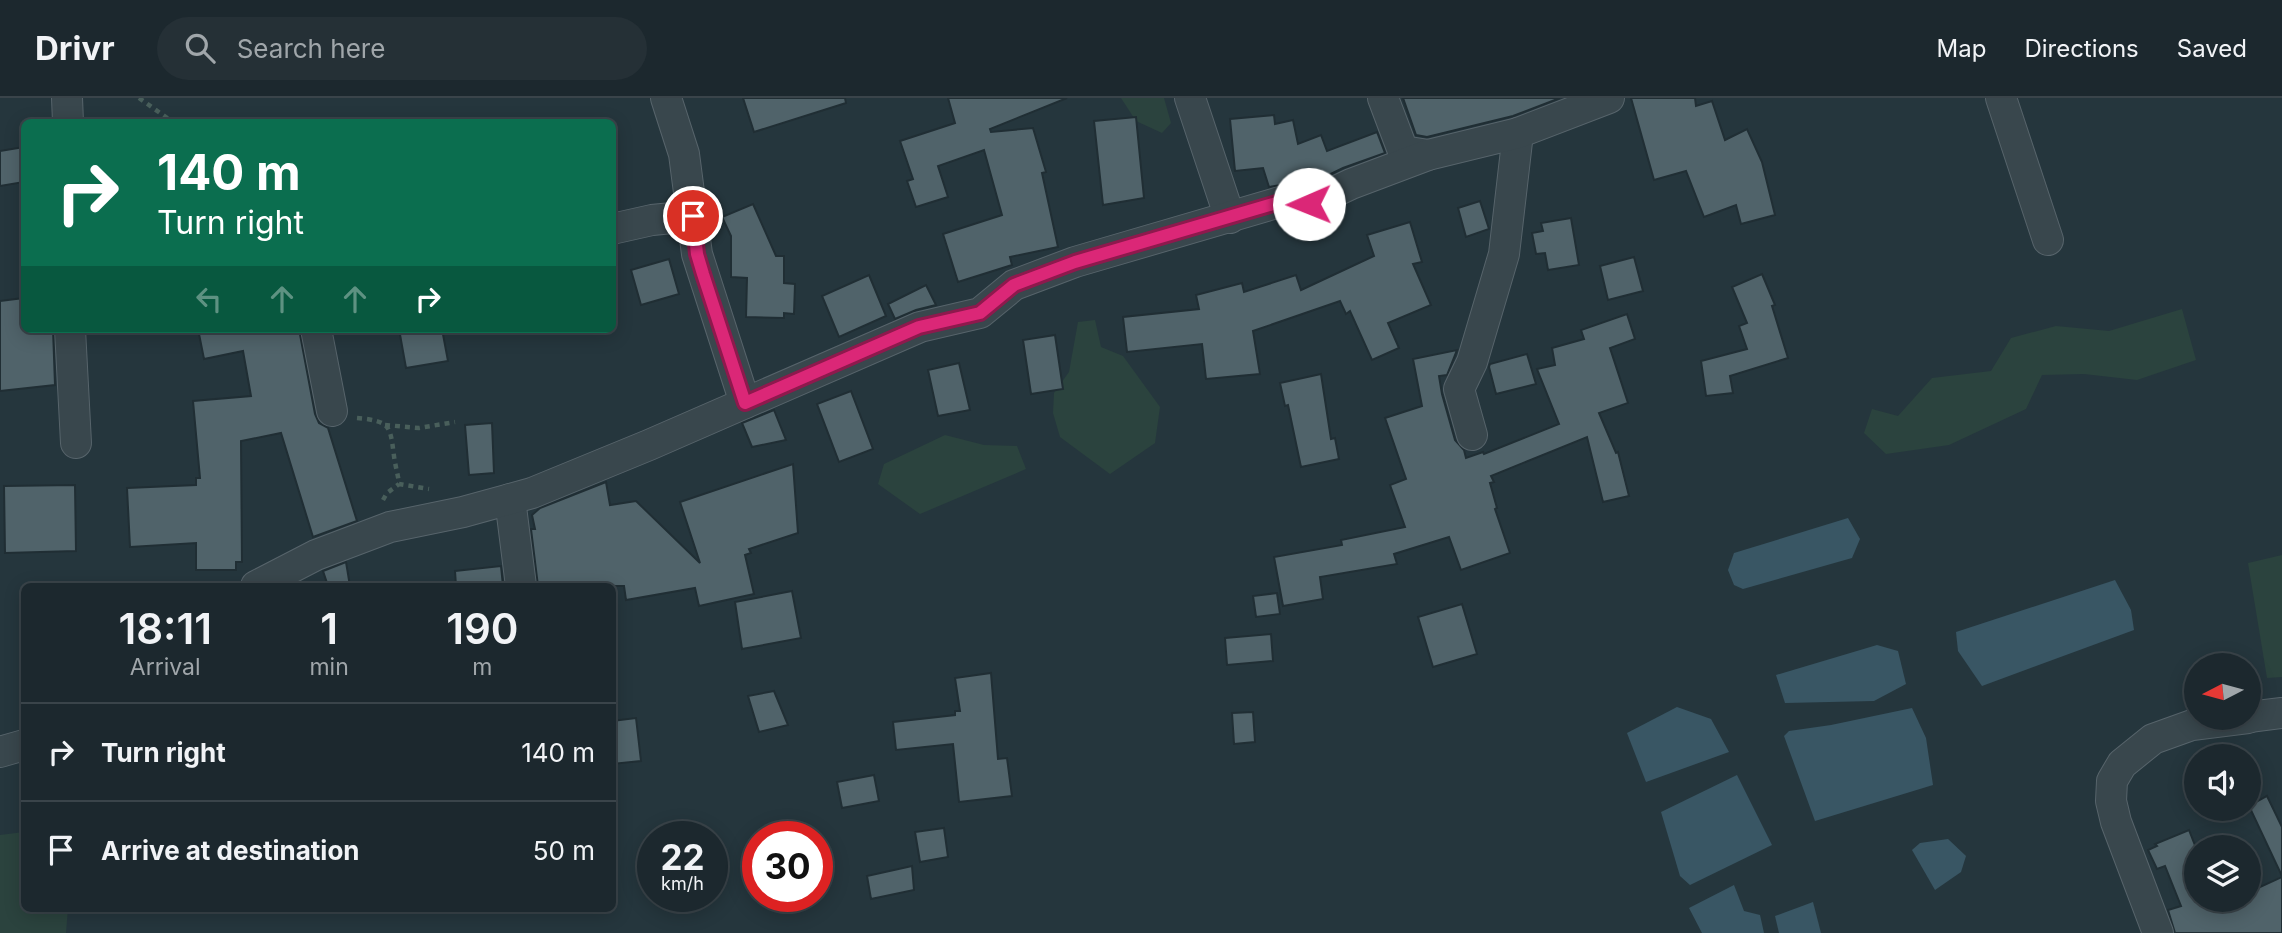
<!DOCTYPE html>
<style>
body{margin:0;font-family:Inter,sans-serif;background:#253036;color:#f1f3f6;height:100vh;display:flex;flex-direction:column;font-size:26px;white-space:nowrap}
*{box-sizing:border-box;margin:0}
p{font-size:23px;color:#a0a6aa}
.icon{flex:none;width:38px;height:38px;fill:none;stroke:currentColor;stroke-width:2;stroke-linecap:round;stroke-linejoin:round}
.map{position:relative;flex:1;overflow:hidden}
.details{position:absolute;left:21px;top:485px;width:595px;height:329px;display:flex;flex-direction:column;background:#1c282e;border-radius:10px;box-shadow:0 4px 18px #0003,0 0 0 2px #3a444a}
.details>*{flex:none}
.top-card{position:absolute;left:21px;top:21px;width:595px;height:214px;border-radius:10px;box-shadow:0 4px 18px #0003,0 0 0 2px #3a444a;background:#0b6e4f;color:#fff;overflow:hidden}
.needle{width:46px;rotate:264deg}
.controls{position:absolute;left:2184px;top:555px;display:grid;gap:14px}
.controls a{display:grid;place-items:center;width:77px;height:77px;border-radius:50%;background:#1c282e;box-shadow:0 4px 18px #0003,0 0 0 2px #3a444a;font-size:35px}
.speed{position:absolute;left:637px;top:723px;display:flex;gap:14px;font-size:35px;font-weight:700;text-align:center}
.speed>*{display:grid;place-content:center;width:91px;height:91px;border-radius:50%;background:#1c282e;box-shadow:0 4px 18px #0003,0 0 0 2px #3a444a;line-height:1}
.speed small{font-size:18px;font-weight:400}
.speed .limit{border:10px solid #d22;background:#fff;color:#111}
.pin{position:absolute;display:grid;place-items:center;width:60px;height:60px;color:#fff;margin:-30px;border:4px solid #fff;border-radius:50%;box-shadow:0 2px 7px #0007}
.me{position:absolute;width:77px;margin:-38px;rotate:269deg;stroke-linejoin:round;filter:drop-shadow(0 0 5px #0008)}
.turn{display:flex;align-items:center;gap:24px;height:147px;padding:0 21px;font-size:32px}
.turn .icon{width:91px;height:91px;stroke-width:2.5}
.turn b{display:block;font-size:49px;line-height:60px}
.lanes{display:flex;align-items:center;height:66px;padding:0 21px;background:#0003;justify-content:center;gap:35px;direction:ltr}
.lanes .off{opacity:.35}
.eta{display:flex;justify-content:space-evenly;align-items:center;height:119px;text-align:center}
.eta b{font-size:42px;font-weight:600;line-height:49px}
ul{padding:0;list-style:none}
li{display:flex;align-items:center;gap:21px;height:98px;padding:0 21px;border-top:2px solid #3a444a}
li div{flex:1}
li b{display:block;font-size:26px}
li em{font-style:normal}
header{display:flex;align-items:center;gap:42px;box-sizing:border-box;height:98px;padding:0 35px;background:#1c282e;border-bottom:2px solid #3a444a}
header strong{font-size:33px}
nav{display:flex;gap:38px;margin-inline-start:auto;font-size:24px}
.search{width:490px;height:63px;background:#253036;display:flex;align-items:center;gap:18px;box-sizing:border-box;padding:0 24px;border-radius:38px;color:#a0a6aa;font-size:26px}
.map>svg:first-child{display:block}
.green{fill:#2b433e}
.water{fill:#395664}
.building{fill:#50636a;stroke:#202e34;stroke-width:2}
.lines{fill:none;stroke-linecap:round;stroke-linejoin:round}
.minor-casing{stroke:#57646b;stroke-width:32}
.path{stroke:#495f5b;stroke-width:4.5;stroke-dasharray:5 5;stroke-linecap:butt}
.minor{stroke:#39474d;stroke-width:30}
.route-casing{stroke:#8e194d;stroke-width:18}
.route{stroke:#db2777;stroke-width:12}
</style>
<header>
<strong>Drivr</strong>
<div class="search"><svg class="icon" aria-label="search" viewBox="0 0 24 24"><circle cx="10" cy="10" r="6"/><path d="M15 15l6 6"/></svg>Search here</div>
<nav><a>Map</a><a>Directions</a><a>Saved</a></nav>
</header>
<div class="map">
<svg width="2282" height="835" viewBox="0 0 2282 835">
<rect width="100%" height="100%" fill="#25363d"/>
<g class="green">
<polygon points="1121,0 1164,0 1171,25 1162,35 1136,23"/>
<polygon points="2182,211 2196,262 2137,282 2084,276 2042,277 2026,311 1949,347 1886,356 1864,335 1872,311 1898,318 1932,280 1991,273 2011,240 2056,228 2109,233"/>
<polygon points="1095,222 1101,249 1123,258 1160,309 1155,345 1110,376 1060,339 1053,315 1054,295 1069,274 1078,224"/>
<polygon points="945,337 984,347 1017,348 1026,371 920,416 878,386 884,366"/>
<polygon points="2282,457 2282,579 2267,580 2248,465"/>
<polygon points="24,734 24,810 68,810 66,835 0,835 0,737"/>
</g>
<g class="water">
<polygon points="1848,420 1860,441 1852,460 1743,491 1734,487 1728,472 1734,455"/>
<polygon points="2115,482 2131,512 2134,532 1982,588 1958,553 1956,534"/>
<polygon points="1877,547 1898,553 1906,586 1874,603 1785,605 1776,577"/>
<polygon points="1677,609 1711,621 1729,654 1646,684 1627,635"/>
<polygon points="1912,610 1926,640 1933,687 1815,723 1784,638 1789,633 1831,627"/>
<polygon points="1737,677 1772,747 1690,787 1680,778 1661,714"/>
<polygon points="1948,741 1966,758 1961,774 1935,792 1912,752 1920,745"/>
<polygon points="1734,787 1744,813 1760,817 1764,835 1702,835 1689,810"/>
<polygon points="1813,804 1821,835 1779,835 1775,818"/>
</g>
<g class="building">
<polygon points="743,0 845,0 846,5 754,34"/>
<polygon points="948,0 1067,0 990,31 991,34 1033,30 1046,74 1042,75 1058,149 1010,159 1012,167 958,184 943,136 1002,117 984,52 938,68 948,99 916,109 907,83 913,81 900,43 955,25"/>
<polygon points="1403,0 1560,0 1513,18 1427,39 1416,37"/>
<polygon points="1631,0 1695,0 1696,8 1712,3 1725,42 1747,31 1762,64 1775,117 1741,126 1736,107 1704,119 1686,73 1654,82"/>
<polygon points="1274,17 1275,26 1293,22 1298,46 1321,37 1327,53 1377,34 1385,55 1343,70 1306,88 1281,87 1269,89 1263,70 1235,73 1230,21"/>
<polygon points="1136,19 1144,100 1103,107 1094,23"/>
<polygon points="24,49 24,84 0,88 0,53"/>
<polygon points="1480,103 1489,131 1466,139 1458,110"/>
<polygon points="753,106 776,158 784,158 784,185 795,186 794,216 784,215 784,220 746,219 747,180 731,179 731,138 722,119"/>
<polygon points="1571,120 1579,167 1548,172 1545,155 1536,156 1532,135 1543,133 1541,125"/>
<polygon points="1410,124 1422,164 1413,166 1431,207 1388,225 1399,250 1372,262 1350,213 1346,216 1340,203 1253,233 1260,276 1206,281 1202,246 1127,254 1123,219 1199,211 1196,197 1242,185 1244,194 1296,177 1301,192 1374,158 1367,137"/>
<polygon points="1634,159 1643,193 1608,202 1600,168"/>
<polygon points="669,161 679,196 641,207 631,172"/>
<polygon points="1762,176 1775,207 1772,208 1788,260 1730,278 1733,295 1706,298 1701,263 1747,251 1739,228 1747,225 1732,189"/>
<polygon points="869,177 886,218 839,239 822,198"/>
<polygon points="926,187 936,207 916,212 895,221 888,206"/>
<polygon points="24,200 24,231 53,231 55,287 0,293 0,203"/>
<polygon points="1627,216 1635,241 1610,250 1628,305 1599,315 1616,355 1618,354 1629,398 1603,404 1587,339 1491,378 1494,384 1490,385 1497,410 1495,411 1510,455 1461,472 1449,439 1394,456 1397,466 1320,479 1323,501 1283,508 1274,459 1342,447 1341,442 1405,429 1390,387 1406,381 1385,320 1422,308 1413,261 1457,252 1447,277 1439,278 1442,296 1455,342 1464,352 1466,360 1483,354 1484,356 1559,326 1537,271 1555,267 1552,250 1584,241 1581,232"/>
<polygon points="198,231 299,231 315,316 319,325 328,330 357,423 313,439 281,335 241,343 242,464 236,464 236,472 196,472 196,445 130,449 127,390 196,387 196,380 200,380 193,303 251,298 243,253 204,261"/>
<polygon points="399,231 442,231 448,263 406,270"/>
<polygon points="1055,237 1063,291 1031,296 1023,242"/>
<polygon points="1527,256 1536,286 1496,296 1489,269 1490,266"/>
<polygon points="959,265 970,312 938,318 928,272"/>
<polygon points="1321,276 1331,341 1335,340 1339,361 1301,369 1288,307 1285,308 1280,285"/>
<polygon points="851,293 873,351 839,364 817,306"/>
<polygon points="774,312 786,342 752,349 742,325"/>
<polygon points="492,325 494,375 469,377 465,327"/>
<polygon points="793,366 798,435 749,451 751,455 745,457 754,496 699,508 695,490 626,502 624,488 538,488 531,431 535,431 532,417 540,410 606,384 610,407 636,403 700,465 680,404"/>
<polygon points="75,387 76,453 5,455 4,388"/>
<polygon points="346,464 350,488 328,488 323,473"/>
<polygon points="501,468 503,488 456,488 455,473"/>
<polygon points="792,493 801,540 742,551 735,504"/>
<polygon points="1277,495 1280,516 1256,519 1253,498"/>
<polygon points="1462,506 1477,556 1433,569 1418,519"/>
<polygon points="1271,536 1273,563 1227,567 1225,540"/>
<polygon points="991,575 998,661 1007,660 1012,698 959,704 953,646 896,652 893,624 955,617 955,613 960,613 955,580"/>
<polygon points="774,593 788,627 759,634 748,598"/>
<polygon points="1253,614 1255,644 1234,646 1232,615"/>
<polygon points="636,620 641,663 612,666 612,623"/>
<polygon points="874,677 879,703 842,710 837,684"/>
<polygon points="2267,698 2282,729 2282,778 2249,708"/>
<polygon points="944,730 948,759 920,764 915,734"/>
<polygon points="2189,732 2196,750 2196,802 2249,802 2249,794 2282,779 2282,835 2175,835 2168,812 2181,808 2165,768 2157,771 2148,752 2157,748 2155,746"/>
<polygon points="912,768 914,792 871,801 867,778"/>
</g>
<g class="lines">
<defs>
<g id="minor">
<polyline points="67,0 68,24"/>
<polyline points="666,0 684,56 697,156 745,305"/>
<polyline points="1190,0 1230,120"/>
<polyline points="1383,0 1403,53 1428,57"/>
<polyline points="2001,0 2048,142"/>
<polyline points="612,131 652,122 693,118"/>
<polyline points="70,231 76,345"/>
<polyline points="316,231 332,313"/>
<polyline points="1472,337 1459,291 1472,264 1504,156 1518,35"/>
<polyline points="510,401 521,488"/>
<polyline points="256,488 316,457 390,429 463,414 532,395 649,347 920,229 980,215 1014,187 1075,164 1280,104 1309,106 1351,86 1428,57 1518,35 1609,0"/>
<polyline points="2249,619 2282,615"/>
<polyline points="0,654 24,647"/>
<polyline points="2158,835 2116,724 2111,703 2112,683 2122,666 2153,641 2192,627 2248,620"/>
</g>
</defs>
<use href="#minor" class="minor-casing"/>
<g class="path">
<polyline points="139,0 170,22 180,24"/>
<path d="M 357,320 C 391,323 390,328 394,358 C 395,367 398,376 399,386 L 429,391"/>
<polyline points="385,327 419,330 455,324"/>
<polyline points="383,402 387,395 399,386"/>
</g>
<use href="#minor" class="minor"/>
</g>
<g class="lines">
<defs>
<polyline id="route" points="693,118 697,156 703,176 745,305 919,229 980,215 1014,187 1075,164 1280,104 1309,106"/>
</defs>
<use href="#route" class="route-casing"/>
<use href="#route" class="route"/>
</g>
</svg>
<div class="controls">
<a><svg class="needle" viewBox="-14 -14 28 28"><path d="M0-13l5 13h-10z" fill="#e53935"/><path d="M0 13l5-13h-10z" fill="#a0a6aa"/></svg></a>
<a><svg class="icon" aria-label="sound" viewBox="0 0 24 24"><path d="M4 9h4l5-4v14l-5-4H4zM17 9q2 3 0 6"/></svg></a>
<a><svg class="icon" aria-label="layers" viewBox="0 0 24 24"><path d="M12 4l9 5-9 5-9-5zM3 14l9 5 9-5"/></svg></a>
</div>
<div class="speed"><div>22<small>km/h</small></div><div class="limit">30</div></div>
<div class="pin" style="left:693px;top:118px;background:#d93025"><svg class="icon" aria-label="arrive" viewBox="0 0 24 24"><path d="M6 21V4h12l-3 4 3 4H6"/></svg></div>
<svg class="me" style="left:1309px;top:106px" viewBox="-20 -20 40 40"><circle r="19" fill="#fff"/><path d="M0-13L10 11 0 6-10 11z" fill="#db2777"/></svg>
<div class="top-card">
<div class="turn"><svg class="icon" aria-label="right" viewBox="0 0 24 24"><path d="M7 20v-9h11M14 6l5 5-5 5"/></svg><div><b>140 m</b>Turn right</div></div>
<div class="lanes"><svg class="icon off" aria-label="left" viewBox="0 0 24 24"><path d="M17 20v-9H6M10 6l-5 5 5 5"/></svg><svg class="icon off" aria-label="ahead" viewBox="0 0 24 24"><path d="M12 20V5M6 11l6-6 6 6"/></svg><svg class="icon off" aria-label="ahead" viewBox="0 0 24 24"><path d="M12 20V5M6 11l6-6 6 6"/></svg><svg class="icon" aria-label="right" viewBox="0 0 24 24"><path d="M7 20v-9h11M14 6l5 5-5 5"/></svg></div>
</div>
<section class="details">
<div class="eta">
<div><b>18:11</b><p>Arrival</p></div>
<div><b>1</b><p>min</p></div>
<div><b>190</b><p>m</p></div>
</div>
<ul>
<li><svg class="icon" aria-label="right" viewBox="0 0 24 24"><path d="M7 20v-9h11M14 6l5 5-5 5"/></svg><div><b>Turn right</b></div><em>140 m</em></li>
<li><svg class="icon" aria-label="arrive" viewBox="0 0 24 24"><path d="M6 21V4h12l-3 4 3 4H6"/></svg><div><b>Arrive at destination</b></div><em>50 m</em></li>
</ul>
</section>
</div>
